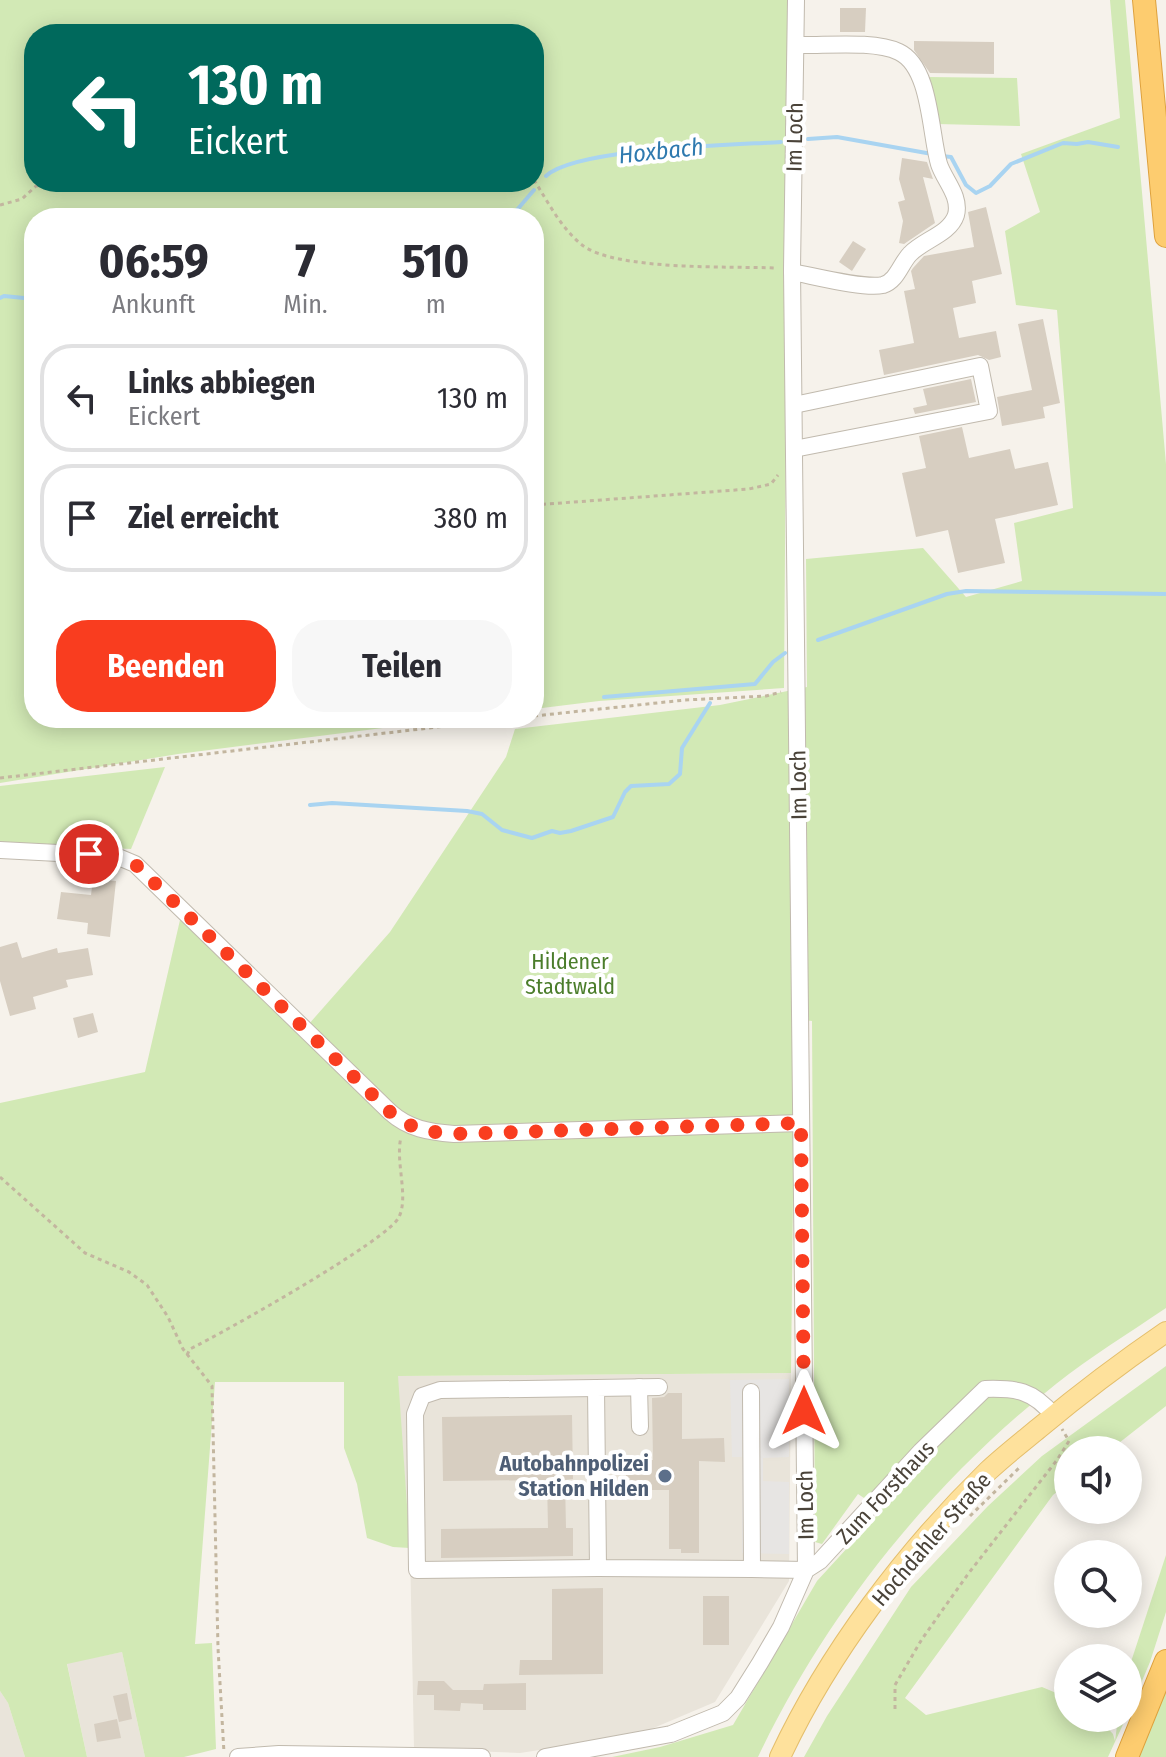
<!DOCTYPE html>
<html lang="de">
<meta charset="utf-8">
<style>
body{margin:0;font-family:"Fira Sans Condensed",sans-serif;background:#f7f7f7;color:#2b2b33;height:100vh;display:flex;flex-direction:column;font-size:30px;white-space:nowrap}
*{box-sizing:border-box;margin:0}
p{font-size:26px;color:#7c7c81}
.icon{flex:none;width:44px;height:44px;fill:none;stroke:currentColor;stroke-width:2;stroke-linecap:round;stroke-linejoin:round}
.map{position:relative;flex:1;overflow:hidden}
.sheet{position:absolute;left:24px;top:208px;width:520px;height:520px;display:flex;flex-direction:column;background:#fff;border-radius:32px;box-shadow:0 4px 20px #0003}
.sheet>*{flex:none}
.top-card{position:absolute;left:24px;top:24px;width:520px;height:168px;border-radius:32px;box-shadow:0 4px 20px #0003;background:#00695c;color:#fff;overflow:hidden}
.fabs{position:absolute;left:1054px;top:1436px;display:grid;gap:16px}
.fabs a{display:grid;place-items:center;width:88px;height:88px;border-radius:50%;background:#fff;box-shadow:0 4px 20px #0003;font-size:40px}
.pin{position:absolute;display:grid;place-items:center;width:68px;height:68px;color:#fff;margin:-34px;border:4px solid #fff;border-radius:50%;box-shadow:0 2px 8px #0007}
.me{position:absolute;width:88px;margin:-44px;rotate:0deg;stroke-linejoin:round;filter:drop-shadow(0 0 6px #0008)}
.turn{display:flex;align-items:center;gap:28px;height:168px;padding:0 32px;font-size:36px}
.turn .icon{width:104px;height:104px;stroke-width:2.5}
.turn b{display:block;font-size:56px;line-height:68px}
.eta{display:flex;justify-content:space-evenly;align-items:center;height:136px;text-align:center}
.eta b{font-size:48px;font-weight:700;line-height:56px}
.primary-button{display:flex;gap:16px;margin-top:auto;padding:16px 32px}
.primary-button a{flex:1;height:92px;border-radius:32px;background:#f93d1f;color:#fff;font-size:32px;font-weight:700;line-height:92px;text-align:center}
.primary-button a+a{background:#f7f7f7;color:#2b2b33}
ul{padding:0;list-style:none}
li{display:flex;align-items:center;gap:24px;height:108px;margin:0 16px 12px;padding:0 16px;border:4px solid #e1e1e2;border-radius:32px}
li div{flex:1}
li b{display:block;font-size:30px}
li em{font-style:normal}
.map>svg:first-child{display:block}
.residential{fill:#e9e4da}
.green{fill:#d2e9b5;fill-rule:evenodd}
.parking{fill:#e7e5e3}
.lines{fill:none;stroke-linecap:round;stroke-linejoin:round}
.stream{stroke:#a9d4f1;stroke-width:4}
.building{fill:#d7cec1}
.minor-casing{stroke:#c1baae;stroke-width:18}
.major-casing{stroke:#e4be6b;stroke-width:22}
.highway-casing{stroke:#dea13d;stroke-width:24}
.path{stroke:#c3b69f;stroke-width:3;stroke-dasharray:4 4;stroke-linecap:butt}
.minor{stroke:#fff;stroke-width:16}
.major{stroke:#fee19c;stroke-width:20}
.highway{stroke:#fdcc6f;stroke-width:22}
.route{stroke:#f93d1f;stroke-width:14;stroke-dasharray:0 25.2}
.service-dot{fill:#5c6f8a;stroke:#fff;stroke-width:3}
.labels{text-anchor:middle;stroke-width:8;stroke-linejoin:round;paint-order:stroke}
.street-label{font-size:22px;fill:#4a4339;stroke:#fff}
.park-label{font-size:22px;fill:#4b7d2b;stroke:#fff}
.service-label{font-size:22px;font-weight:bold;fill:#4e5e75;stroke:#fff;text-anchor:end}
.water-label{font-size:24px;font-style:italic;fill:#2f7aaf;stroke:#fff}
</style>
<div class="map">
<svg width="1166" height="1757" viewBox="0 0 1166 1757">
<rect width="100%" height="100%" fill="#f6f2eb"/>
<g class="residential">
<polygon points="791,1373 789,1581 715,1702 637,1735 520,1753 414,1749 410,1548 397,1376"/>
<polygon points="122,1652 145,1757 87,1757 67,1663"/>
<polygon points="0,1691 8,1703 25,1757 0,1757"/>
</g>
<g class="green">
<path d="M 0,0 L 789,0 L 784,688 L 599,701 L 534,709 L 534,218 L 34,218 L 34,718 L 462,718 L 178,754 L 0,783 ZM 34,34 L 534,34 L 534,182 L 34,182 Z"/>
<path d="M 1110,0 L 1125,0 L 1166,464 L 1166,1308 C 1129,1333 1090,1357 1056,1384 C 931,1483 826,1614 758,1757 L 612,1757 L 660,1747 L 733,1725 L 817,1581 L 882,1510 L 858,1494 L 822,1544 L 815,1542 L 812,1021 L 795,1019 L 791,1373 L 398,1376 L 410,1548 L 393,1547 L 367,1538 L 357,1484 L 344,1448 L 344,1382 L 215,1382 L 195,1644 L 212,1643 L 216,1749 L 184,1757 L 145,1757 L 122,1652 L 67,1664 L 87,1757 L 25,1757 L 8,1703 L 0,1691 L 0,1103 L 145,1072 L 180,920 L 301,1033 L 390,932 L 506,757 L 515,729 L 720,705 L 807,687 L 806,559 L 923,548 L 966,597 L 1022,581 L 1014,523 L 1073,508 L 1057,310 L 1016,305 L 1005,231 L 1040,212 L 1021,154 L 1120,118 Z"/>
<polygon points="927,77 1017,78 1020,126 937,124"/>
<polygon points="165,767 131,849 0,843 0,786"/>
<polygon points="1166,1366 1166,1406 1110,1450 1068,1450 1068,1483 1053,1495 905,1698 926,1715 1042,1687 1068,1698 1068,1718 1098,1718 1113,1734 1115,1741 1118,1718 1126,1718 1108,1757 804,1757 827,1716 911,1587 988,1506 1042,1456"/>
<polygon points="1166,1555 1166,1612 1150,1662 1128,1714 1128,1671"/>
<polygon points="1166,1687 1166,1757 1137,1757"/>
</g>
<polygon class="parking" points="789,1379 789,1457 763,1458 763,1481 789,1482 789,1554 742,1553 742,1457 732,1457 730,1380"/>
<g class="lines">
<g class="stream">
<polyline points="808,139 837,137 932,154"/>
<polyline points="942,156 951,157 966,185 976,193 990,186 1011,164 1063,143 1077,144 1088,142 1118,147"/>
<path d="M 546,176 C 576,148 733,145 781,142"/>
<polyline points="510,218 534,190"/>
<polyline points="0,298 4,296 34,299"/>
<polyline points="818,640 947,594 966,591 1166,594"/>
<polyline points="604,697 755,684 773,662 785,653"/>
<polyline points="310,805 332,803 467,811 482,814 502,830 532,838 552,831 560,833 571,831 613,817 625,792 631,786 669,784 680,774 682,748 710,703"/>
</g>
</g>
<g class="building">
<polygon points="840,8 866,8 865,32 840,32"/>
<polygon points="914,41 994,42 994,74 930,73 914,50"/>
<polygon points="902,158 927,162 933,179 923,177 935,223 904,244 899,243 903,221 898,202 905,200 899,179"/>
<polygon points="986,207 1002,274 972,281 976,303 953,308 959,338 996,331 1001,357 989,360 978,355 884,375 879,350 914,343 904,291 915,289 911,271 913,268 924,256 974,247 968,212"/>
<polygon points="853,241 866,249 852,271 839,262"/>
<polygon points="1043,319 1060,403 1043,407 1045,418 1002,426 997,397 1032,390 1018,324"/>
<polygon points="971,379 976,402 915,414 913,408 927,405 923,389"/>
<polygon points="962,427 969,458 1010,449 1015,469 1048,462 1058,505 995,519 1005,563 958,573 948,530 916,537 902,473 926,468 919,436"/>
<polygon points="93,879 116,881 110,937 87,934 88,923 57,919 61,892 91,895"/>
<polygon points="17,942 22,958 57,948 58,953 88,948 93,975 66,980 68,987 33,997 36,1009 10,1016 0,981 0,947"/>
<polygon points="93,1013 98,1032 78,1038 73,1018"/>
<polygon points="668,1393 682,1393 682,1439 724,1438 725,1462 699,1461 699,1553 681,1553 681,1549 669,1549 669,1490 631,1490 630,1478 626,1478 626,1460 653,1460 652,1398 664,1397"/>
<polygon points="572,1415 573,1479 565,1480 566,1528 573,1528 573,1556 441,1558 441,1529 548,1528 547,1480 443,1481 442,1417"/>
<polygon points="603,1588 603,1674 519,1675 520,1660 552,1660 552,1589"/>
<rect x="703" y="1596" width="26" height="49"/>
<polygon points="418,1681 444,1681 453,1690 483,1690 484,1684 526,1683 526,1710 483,1710 483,1704 461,1703 460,1711 434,1710 434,1695 417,1695"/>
<polygon points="127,1693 132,1719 119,1722 113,1696"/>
<polygon points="117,1719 121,1738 97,1742 94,1724"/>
</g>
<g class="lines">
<defs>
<g id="minor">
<polyline points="796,0 792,269 806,1570"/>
<path d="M 792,272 C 814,276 863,289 883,285 C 897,281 901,263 910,254 C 923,240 950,234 956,215 C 961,196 944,180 939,164 C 930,134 931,67 899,52 C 874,40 824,46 796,45"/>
<polyline points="794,405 980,366 989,411 794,449"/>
<path d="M 0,850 L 116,856 L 135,864 L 390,1112 C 409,1129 429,1132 454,1134 L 801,1123"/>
<polyline points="639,1387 640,1427"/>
<polyline points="659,1387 596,1388 598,1568 752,1569"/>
<polyline points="596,1388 440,1390 422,1396 415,1414 417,1570 598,1568"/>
<polyline points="751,1392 752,1569 806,1570"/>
<polyline points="238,1757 279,1754 482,1757"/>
<path d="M 545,1757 L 671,1734 L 723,1713 L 738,1698 L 760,1663 L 781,1627 L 806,1570 L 820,1561 L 921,1451 L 985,1389 C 1016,1388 1033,1390 1054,1416"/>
</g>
<path id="major" d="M 780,1757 C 828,1654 906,1551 988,1471 C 1004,1456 1022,1442 1039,1428 C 1080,1394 1122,1362 1166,1332"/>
<g id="highway">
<polyline points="1144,0 1166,236"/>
<polyline points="1127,1757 1166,1661"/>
</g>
</defs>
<use href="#minor" class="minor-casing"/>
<use href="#major" class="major-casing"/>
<use href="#highway" class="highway-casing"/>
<g class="path">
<path d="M 534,180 C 548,202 561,228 582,245 C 616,271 731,266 776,268"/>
<polyline points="0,205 22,199 36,186 61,182"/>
<polyline points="534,505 749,489 771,484 778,475"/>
<polyline points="534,716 685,700 766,696 781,692"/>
<polyline points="0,778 515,718"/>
<polyline points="0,1177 85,1253 129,1272 147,1285 168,1317 183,1349 212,1386 218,1648 224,1753"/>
<path d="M 187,1355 L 190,1349 C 221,1334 390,1239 399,1217 C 409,1196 395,1162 401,1137"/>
<polyline points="970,1516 1019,1468"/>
<polyline points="895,1709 895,1685 922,1639 968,1574 1057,1460 1069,1441 1062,1429"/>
</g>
<use href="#minor" class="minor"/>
<use href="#major" class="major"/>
<use href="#highway" class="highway"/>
</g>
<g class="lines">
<path class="route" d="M 89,854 L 116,856 L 135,864 L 390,1112 C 409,1129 429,1132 454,1134 L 801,1123 L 804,1411"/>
</g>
<circle class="service-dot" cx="665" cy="1476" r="8"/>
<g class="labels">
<g class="street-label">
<text transform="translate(794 137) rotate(-89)" y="8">Im Loch</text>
<text transform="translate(798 785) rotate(-91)" y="8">Im Loch</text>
<text transform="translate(885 1492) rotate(-47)" y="8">Zum Forsthaus</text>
<text transform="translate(805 1505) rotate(-91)" y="8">Im Loch</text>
<text transform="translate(931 1539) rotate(-49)" y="8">Hochdahler Straße</text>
</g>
<g class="park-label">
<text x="570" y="969">Hildener<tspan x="570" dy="25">Stadtwald</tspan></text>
</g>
<g class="service-label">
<text x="649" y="1471">Autobahnpolizei<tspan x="649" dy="25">Station Hilden</tspan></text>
</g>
<g class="water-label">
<text transform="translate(661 151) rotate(-6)" y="8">Hoxbach</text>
</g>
</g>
</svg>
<div class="fabs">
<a><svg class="icon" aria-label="sound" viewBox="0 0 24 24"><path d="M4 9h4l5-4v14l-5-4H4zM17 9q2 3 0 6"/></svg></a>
<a><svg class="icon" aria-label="search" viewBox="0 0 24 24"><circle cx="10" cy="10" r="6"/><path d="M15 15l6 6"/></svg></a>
<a><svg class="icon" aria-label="layers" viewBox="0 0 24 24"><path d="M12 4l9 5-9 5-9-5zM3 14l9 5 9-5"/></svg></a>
</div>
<div class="pin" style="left:89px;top:854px;background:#d93025"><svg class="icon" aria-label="arrive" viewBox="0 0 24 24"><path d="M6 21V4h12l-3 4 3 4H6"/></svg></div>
<svg class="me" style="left:804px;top:1411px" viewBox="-20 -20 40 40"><path d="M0-17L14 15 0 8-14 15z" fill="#f93d1f" stroke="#fff" stroke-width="4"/></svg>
<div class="top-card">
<div class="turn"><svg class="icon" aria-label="left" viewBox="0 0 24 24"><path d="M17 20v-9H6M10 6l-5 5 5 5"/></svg><div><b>130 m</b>Eickert</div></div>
</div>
<section class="sheet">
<div class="eta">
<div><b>06:59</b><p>Ankunft</p></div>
<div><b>7</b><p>Min.</p></div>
<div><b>510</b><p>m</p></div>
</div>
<ul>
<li><svg class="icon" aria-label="left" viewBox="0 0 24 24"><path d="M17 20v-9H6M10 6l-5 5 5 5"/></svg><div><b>Links abbiegen</b><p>Eickert</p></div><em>130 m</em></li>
<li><svg class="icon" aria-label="arrive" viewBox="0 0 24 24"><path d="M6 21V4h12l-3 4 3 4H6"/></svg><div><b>Ziel erreicht</b></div><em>380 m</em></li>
</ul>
<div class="primary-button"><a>Beenden</a><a>Teilen</a></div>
</section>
</div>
